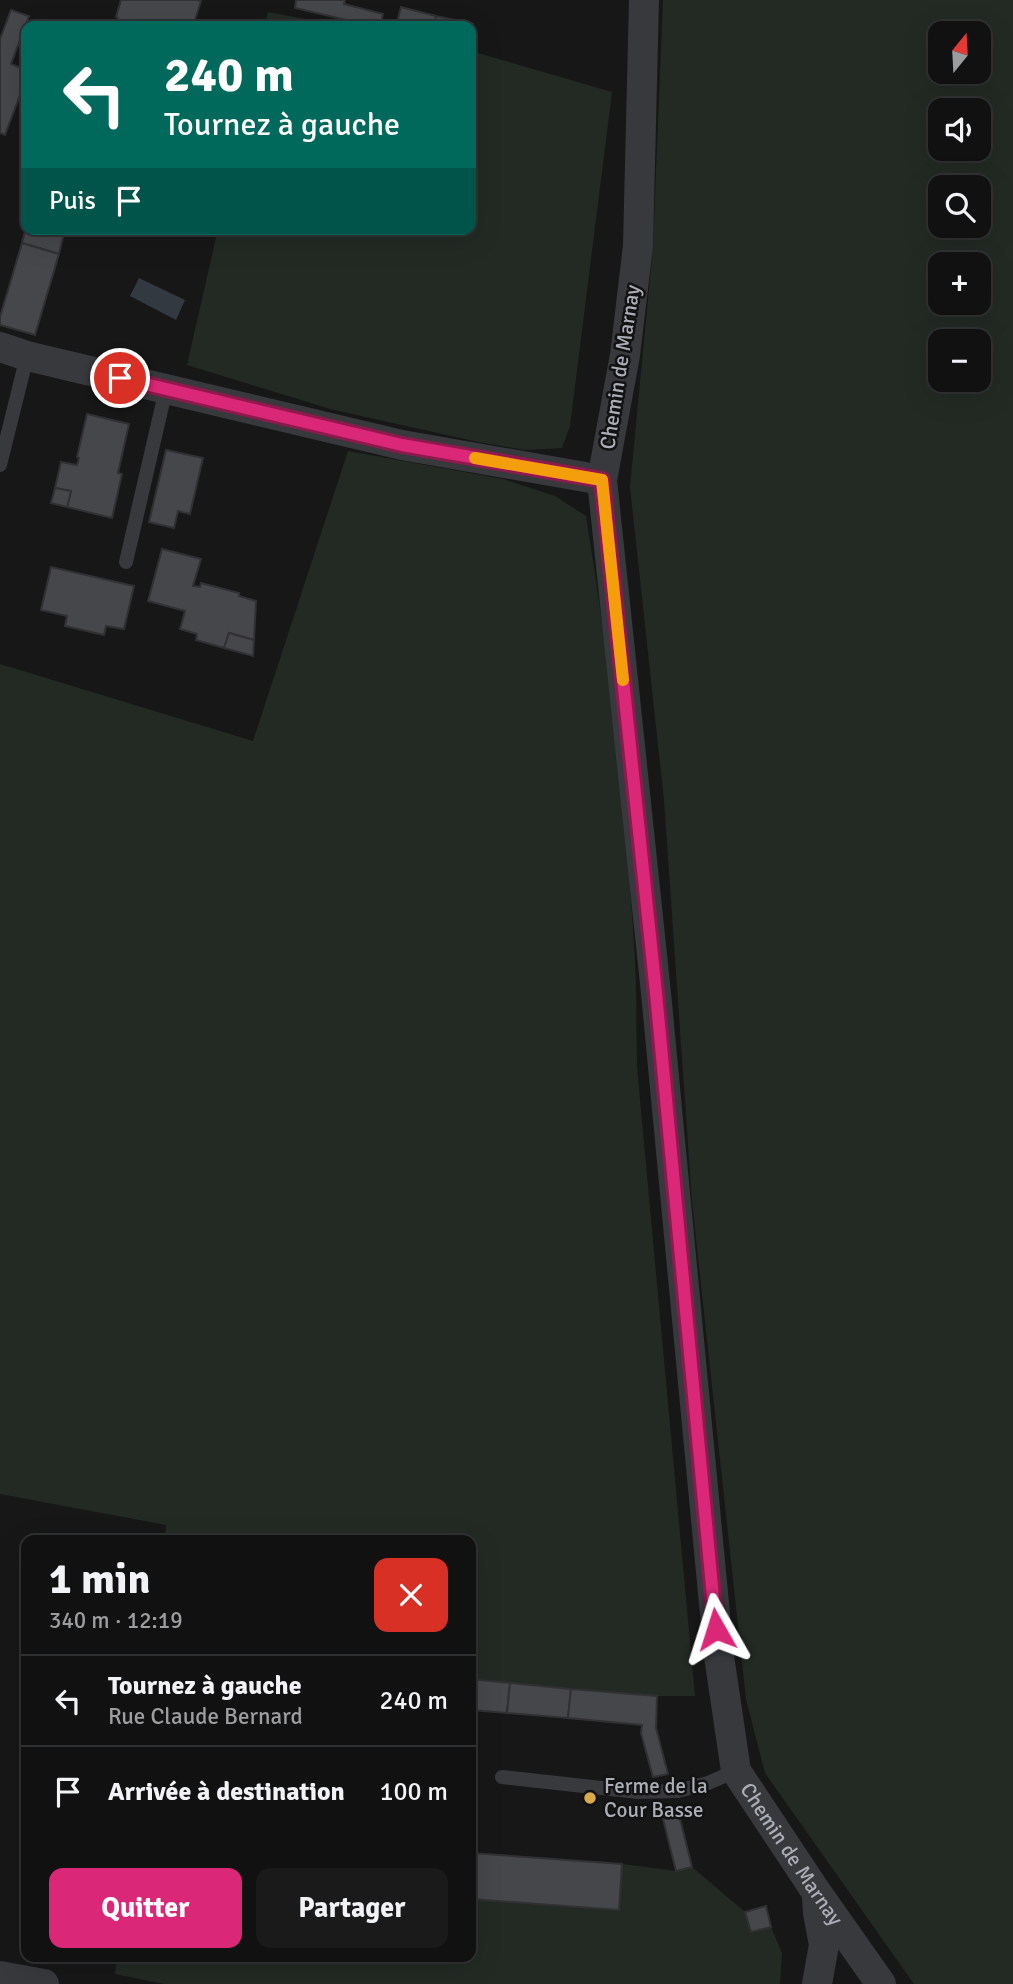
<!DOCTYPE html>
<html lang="fr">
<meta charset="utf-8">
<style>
body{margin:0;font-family:Signika,sans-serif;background:#1a1a1b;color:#f1f3f6;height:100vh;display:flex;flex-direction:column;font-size:26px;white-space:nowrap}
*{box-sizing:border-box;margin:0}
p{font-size:23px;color:#9c9d9f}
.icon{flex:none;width:38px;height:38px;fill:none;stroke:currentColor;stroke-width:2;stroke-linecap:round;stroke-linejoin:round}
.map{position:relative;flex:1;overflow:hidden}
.drawer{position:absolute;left:21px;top:1535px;width:455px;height:427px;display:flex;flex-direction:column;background:#111112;border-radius:14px;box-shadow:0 7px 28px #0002,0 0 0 2px #303132}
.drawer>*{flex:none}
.banner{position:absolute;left:21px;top:21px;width:455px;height:214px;border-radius:14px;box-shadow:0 7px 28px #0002,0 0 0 2px #303132;background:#00695c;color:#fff;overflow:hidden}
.needle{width:46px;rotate:18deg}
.controls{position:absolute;left:928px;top:21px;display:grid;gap:14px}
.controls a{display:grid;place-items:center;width:63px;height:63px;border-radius:14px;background:#111112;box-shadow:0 7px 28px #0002,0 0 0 2px #303132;font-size:35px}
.pin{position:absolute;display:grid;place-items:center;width:60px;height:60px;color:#fff;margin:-30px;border:4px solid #fff;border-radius:50%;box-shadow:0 2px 7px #0007}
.me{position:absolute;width:77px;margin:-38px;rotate:354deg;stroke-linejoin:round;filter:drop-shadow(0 0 5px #0008)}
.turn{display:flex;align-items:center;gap:24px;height:147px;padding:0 28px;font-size:32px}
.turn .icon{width:91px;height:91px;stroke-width:2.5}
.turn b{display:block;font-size:49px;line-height:60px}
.then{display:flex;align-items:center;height:66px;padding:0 28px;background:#0003;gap:14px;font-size:26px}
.round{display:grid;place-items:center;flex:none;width:74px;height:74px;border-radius:14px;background:#1a1a1b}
.overview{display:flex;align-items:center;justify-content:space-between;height:119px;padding:0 28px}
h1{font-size:42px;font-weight:800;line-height:52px}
.button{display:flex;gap:14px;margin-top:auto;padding:14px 28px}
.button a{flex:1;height:80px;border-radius:14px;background:#db2777;color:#fff;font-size:28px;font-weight:800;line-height:80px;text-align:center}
.button a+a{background:#1a1a1b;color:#f1f3f6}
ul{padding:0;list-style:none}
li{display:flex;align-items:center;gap:21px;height:91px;padding:0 28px;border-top:2px solid #303132}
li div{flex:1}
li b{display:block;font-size:26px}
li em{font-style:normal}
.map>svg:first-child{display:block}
.green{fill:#232a24;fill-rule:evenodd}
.water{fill:#323940}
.building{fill:#46474b;stroke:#313134;stroke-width:2}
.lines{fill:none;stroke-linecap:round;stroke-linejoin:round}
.lane{stroke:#38393d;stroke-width:14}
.street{stroke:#38393d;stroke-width:30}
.route-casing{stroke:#8e194d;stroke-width:18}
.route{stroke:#db2777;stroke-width:12}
.slow{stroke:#f59e0b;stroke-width:12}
.poi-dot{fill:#dbaa4c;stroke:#121213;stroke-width:2.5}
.labels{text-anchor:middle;stroke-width:5;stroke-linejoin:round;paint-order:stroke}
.street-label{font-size:21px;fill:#abaeb7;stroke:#121213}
.poi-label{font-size:21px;fill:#abaeb7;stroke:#121213;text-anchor:start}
</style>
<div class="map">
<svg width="1013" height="1984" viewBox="0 0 1013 1984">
<rect width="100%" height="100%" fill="#171718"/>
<g class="green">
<path d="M 663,0 L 1013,0 L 1013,1984 L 914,1984 L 765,1773 L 746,1699 L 692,1202 L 664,800 L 630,487 L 653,247 ZM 940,33 L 978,33 L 978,72 L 940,72 ZM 940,110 L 978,110 L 978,149 L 940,149 ZM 940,187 L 978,187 L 978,226 L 940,226 ZM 940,264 L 978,264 L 978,303 L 940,303 ZM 940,341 L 978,341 L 978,380 L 940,380 Z"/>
<polygon points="268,12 341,26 265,26"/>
<polygon points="471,51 612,92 570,426 562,448 525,450 478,442 330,409 187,365 218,229 471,229"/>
<path d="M 348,451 L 503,479 L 555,496 L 586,516 C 610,663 626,811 635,960 C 637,996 636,1032 637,1067 L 695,1696 L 657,1696 L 471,1679 L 471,1540 L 165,1540 L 166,1525 L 0,1494 L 0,664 L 253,741 Z"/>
<polygon points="622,1864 676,1871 692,1867 745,1912 755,1931 771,1927 782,1953 780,1984 164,1984 115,1974 117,1957 471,1956 471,1899 619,1910"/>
</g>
<polygon class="water" points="139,278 185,300 176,320 130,296"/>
<g class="building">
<polygon points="121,0 197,0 201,1 193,26 116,26 118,18 116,17"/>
<polygon points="296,0 345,0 344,4 383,14 380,26 372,26 295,8"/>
<polygon points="401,7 436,16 434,26 396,26"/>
<polygon points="11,10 29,16 11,64 26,70 26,79 5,135 0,133 0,39"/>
<polygon points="436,16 473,24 471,32 471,26 434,26"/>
<polygon points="26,227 26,229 65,229 59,254 22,243"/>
<polygon points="22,243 59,254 35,335 0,325 0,317"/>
<polygon points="87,414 129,424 118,473 122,474 112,518 67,507 71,491 55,488 61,462 77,465 79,458 77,457"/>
<polygon points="166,450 203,458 190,514 178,511 174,528 149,522"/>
<polygon points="55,488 71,491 67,507 51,503"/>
<polygon points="162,549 201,559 193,586 200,587 201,583 239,593 239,596 256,601 254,640 229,633 224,648 196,640 197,634 180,629 185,611 148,601"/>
<polygon points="51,567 134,586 124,629 106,626 104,635 65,626 67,616 41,610"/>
<polygon points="229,633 254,640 253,656 224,648"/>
<polygon points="471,1679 510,1683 507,1713 471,1710"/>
<polygon points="510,1683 571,1689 568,1718 507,1713"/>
<polygon points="571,1689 657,1696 656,1728 668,1774 653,1777 641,1733 642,1725 568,1718"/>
<polygon points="679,1815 692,1867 676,1871 663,1819"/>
<polygon points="471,1853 622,1864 619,1910 471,1899"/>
<polygon points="766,1906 771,1927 751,1932 745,1912"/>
</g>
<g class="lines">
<g class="lane">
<polyline points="0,465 27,356"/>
<polyline points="126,562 166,389"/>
<polyline points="502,1777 638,1792 678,1791 708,1783 736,1771"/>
</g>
<g class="street">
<path id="s1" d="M 644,0 L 638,246 L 625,355 L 602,480 L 656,993 L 719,1656 L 736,1771 L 817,1893 L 881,1984"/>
<polyline points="0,347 27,356 402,445 602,480"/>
<polyline points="0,1976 44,1984"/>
<polyline points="817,1984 824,1945 818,1913 817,1898"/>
</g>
</g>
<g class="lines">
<defs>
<polyline id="route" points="120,378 402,445 602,480 656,993 716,1629"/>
</defs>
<use href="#route" class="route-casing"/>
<use href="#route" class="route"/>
<polyline class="slow" points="475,458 602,480 623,680"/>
</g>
<circle class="poi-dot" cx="590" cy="1798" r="7"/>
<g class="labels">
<g class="street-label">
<text transform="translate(620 367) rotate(-81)" y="7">Chemin de Marnay</text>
<text dy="7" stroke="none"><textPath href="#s1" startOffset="1881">Chemin de Marnay</textPath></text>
</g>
<g class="poi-label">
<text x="604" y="1793">Ferme de la<tspan x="604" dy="24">Cour Basse</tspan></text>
</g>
</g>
</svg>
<div class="controls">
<a><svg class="needle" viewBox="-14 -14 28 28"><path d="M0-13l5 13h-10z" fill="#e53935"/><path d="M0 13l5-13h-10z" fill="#9c9d9f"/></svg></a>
<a><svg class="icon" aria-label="sound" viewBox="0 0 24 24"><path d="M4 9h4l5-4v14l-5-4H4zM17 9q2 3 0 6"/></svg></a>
<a><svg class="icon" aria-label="search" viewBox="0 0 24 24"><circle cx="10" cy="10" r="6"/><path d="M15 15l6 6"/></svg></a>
<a>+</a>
<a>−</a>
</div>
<div class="pin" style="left:120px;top:378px;background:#d93025"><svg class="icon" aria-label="arrive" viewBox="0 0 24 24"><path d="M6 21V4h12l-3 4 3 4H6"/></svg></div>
<svg class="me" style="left:716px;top:1629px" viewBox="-20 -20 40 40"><path d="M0-17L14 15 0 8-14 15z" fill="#db2777" stroke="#fff" stroke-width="4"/></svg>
<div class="banner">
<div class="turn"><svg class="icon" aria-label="left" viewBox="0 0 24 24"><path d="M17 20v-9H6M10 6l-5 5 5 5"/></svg><div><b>240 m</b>Tournez à gauche</div></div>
<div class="then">Puis<svg class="icon" aria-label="arrive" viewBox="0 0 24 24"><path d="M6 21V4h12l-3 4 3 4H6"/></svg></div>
</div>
<section class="drawer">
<div class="overview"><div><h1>1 min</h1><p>340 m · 12:19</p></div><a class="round" style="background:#d93025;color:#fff"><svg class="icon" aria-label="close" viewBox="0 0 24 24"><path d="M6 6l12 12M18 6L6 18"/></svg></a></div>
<ul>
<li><svg class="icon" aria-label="left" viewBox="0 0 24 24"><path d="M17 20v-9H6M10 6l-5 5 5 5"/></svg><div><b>Tournez à gauche</b><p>Rue Claude Bernard</p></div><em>240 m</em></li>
<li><svg class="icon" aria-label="arrive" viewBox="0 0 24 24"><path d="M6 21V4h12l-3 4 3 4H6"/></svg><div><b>Arrivée à destination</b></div><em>100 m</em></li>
</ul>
<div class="button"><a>Quitter</a><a>Partager</a></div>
</section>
</div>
